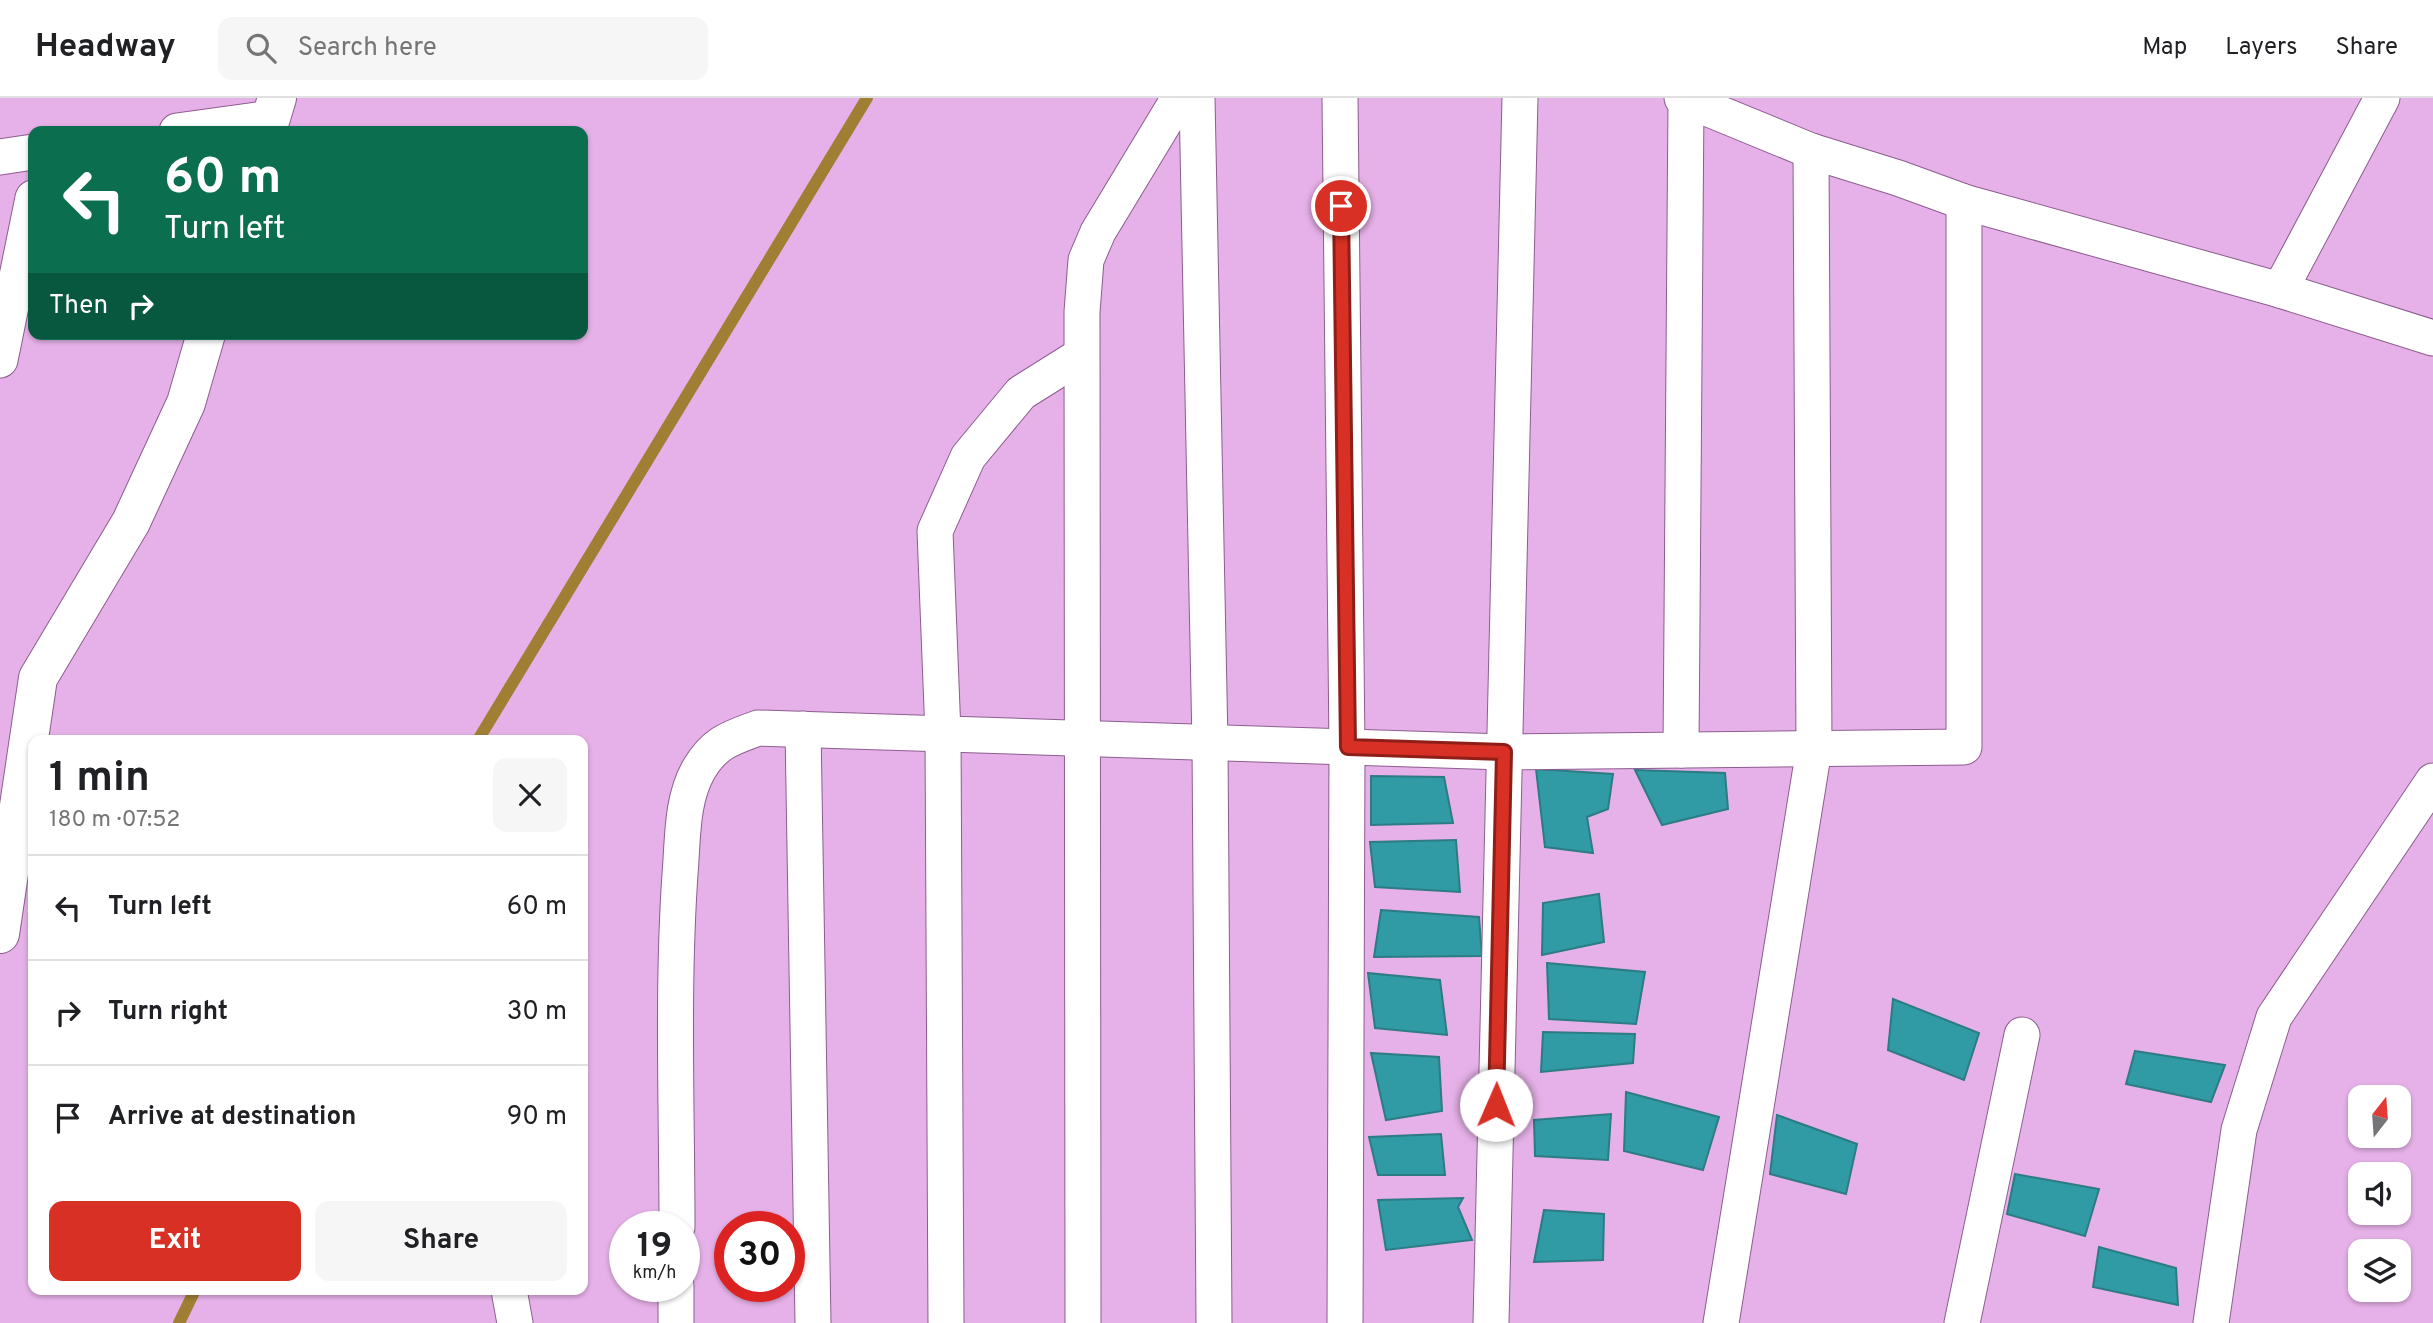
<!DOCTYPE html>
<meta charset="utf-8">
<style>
body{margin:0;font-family:Overpass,sans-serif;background:#f6f6f6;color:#202124;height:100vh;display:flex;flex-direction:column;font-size:26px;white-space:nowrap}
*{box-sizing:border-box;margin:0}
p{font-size:23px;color:#757577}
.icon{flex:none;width:38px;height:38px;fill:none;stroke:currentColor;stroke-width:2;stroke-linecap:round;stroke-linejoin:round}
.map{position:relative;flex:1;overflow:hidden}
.side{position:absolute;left:28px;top:637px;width:560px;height:560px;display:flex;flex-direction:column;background:#fff;border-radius:14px;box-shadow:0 2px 5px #0004}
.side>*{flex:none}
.top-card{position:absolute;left:28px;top:28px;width:560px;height:214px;border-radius:14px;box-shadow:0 2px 5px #0004;background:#0b6e4f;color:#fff;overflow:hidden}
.needle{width:46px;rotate:17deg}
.fabs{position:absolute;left:2348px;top:987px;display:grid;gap:14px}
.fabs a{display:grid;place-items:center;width:63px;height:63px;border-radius:14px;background:#fff;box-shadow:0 2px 5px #0004;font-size:35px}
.speed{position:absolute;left:609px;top:1113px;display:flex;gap:14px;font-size:35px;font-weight:700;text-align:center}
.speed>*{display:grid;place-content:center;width:91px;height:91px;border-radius:50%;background:#fff;box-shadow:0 2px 5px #0004;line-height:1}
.speed small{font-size:18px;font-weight:400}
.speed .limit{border:10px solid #d22;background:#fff;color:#111}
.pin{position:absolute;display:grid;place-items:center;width:60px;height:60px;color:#fff;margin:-30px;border:4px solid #fff;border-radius:50%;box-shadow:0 2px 7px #0007}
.me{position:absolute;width:77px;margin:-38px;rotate:1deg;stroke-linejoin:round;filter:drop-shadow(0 0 5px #0008)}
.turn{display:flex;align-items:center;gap:24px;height:147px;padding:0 21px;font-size:32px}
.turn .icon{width:91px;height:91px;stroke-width:2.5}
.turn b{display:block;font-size:49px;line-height:60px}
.then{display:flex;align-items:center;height:66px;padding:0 21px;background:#0003;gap:14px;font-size:26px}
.round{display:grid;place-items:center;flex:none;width:74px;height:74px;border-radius:14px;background:#f6f6f6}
.headline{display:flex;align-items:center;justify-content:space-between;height:119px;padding:0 21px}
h1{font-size:42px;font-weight:700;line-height:52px}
.action{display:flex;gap:14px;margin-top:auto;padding:14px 21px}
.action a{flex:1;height:80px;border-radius:14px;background:#d93025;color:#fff;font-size:28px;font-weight:700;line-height:80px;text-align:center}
.action a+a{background:#f6f6f6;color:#202124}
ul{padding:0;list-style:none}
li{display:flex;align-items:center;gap:21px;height:105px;padding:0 21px;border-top:2px solid #e0e0e0}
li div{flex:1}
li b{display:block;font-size:26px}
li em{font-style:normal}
header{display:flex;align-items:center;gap:42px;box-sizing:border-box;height:98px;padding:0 35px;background:#fff;border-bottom:2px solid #e0e0e0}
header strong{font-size:33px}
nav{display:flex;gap:38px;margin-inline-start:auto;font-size:24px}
.search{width:490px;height:63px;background:#f6f6f6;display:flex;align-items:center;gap:18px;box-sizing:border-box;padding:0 24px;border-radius:14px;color:#757577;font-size:26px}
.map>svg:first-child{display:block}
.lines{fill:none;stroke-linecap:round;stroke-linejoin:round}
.stream{stroke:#a07f34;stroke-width:12}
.building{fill:#309aa5;stroke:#2d7b83;stroke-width:2}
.minor-casing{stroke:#8d5d8f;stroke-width:37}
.tertiary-casing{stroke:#8d5d8f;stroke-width:40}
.minor{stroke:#fff;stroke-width:35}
.tertiary{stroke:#fff;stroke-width:38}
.route-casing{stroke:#8d1f18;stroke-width:18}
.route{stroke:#d93025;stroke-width:12}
</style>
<header>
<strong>Headway</strong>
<div class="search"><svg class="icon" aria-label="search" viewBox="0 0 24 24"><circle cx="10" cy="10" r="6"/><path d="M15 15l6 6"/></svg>Search here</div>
<nav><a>Map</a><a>Layers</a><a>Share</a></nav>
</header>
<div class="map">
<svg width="2433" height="1225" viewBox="0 0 2433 1225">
<rect width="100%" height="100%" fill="#e6b1e8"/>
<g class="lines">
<g class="stream">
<polyline points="478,642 867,0"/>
<polyline points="179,1225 195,1192"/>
</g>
</g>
<g class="building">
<polygon points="1536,671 1613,676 1608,711 1587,719 1593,755 1545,749"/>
<polygon points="1635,672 1725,675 1728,711 1662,727"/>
<polygon points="1371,678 1444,679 1453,725 1371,727"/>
<polygon points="1456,742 1460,794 1375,789 1370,744"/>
<polygon points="1599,796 1604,844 1542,857 1543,805"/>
<polygon points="1381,812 1479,819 1482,858 1374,859"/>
<polygon points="1547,865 1645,874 1636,926 1549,921"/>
<polygon points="1368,875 1440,882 1447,937 1375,930"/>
<polygon points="1893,901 1979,935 1964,982 1888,952"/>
<polygon points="1543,934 1635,936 1633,965 1541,974"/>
<polygon points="2135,953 2225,967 2211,1004 2126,986"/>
<polygon points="1371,955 1439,959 1442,1013 1386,1022"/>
<polygon points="1626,994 1719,1019 1703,1072 1624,1053"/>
<polygon points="1611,1016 1608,1062 1535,1058 1534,1022"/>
<polygon points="1777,1017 1857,1046 1846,1096 1770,1076"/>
<polygon points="1441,1036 1445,1077 1378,1077 1369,1039"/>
<polygon points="2015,1076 2099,1091 2085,1138 2007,1116"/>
<polygon points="1463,1100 1458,1109 1472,1142 1386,1152 1378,1102"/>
<polygon points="1544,1112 1604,1116 1603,1162 1534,1164"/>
<polygon points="2099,1149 2176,1170 2178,1207 2093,1189"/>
</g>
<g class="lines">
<defs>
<g id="minor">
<polyline points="1197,0 1210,645 1214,1225"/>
<polyline points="1340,0 1347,649 1345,1225"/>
<polyline points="1682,0 1811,53 1898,80 1964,104 2280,192 2433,240"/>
<polyline points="177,33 271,20"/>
<polyline points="0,59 33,54"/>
<polyline points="2280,192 2382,0"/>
<polyline points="0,262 33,100"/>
<polyline points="803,631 813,1225"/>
<polyline points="1681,652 1686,2"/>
<path d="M 677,1129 C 677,1011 672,893 680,776 C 683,741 681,702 699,671 C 715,644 731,640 758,630 L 1504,654 L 1964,649 L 1964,104"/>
<polyline points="509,1192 515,1225"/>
<polyline points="676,1225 676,1188"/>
<polyline points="946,1225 943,636 935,433 968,359 1021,295 1080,258"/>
<polyline points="1083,1225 1082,214 1086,162 1098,134 1179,0"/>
<polyline points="1491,1225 1520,0"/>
<polyline points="1721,1225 1814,651 1811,53"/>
<polyline points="1962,1225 2022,937"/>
<polyline points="2211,1225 2239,1032 2274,919 2433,683"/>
</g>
<g id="tertiary">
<polyline points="267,33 277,0"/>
<polyline points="0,836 38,580 131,424 186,305 206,236"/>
</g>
</defs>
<use href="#minor" class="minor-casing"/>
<use href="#tertiary" class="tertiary-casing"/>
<use href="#minor" class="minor"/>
<use href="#tertiary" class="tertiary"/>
</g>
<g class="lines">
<defs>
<polyline id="route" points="1341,108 1348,649 1504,654 1496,1007"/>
</defs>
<use href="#route" class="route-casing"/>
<use href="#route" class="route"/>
</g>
</svg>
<div class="fabs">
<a><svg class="needle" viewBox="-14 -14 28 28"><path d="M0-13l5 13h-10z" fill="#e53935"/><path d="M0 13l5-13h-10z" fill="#757577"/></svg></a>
<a><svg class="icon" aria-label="sound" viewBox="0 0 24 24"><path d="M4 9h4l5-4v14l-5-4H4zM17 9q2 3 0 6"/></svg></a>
<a><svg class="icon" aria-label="layers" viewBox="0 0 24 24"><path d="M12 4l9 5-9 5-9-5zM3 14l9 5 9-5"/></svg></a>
</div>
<div class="speed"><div>19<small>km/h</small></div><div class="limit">30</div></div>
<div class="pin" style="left:1341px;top:108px;background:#d93025"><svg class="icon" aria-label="arrive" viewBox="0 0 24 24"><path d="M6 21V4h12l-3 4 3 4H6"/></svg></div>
<svg class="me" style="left:1496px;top:1007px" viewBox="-20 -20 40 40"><circle r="19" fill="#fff"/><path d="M0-13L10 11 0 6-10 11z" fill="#d93025"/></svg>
<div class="top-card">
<div class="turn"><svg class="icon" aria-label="left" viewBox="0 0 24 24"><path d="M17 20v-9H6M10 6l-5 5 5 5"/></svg><div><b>60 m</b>Turn left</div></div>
<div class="then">Then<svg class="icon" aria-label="right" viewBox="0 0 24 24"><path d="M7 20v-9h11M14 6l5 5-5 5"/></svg></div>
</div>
<section class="side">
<div class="headline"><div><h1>1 min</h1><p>180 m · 07:52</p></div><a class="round"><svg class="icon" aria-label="close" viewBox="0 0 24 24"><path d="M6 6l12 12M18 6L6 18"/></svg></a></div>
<ul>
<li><svg class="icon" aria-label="left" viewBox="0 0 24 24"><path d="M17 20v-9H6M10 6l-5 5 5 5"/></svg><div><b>Turn left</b></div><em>60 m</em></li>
<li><svg class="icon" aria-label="right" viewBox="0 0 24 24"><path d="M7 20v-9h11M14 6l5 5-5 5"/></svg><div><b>Turn right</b></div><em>30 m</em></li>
<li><svg class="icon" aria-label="arrive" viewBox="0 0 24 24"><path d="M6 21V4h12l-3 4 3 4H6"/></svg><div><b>Arrive at destination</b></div><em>90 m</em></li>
</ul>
<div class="action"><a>Exit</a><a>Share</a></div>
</section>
</div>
